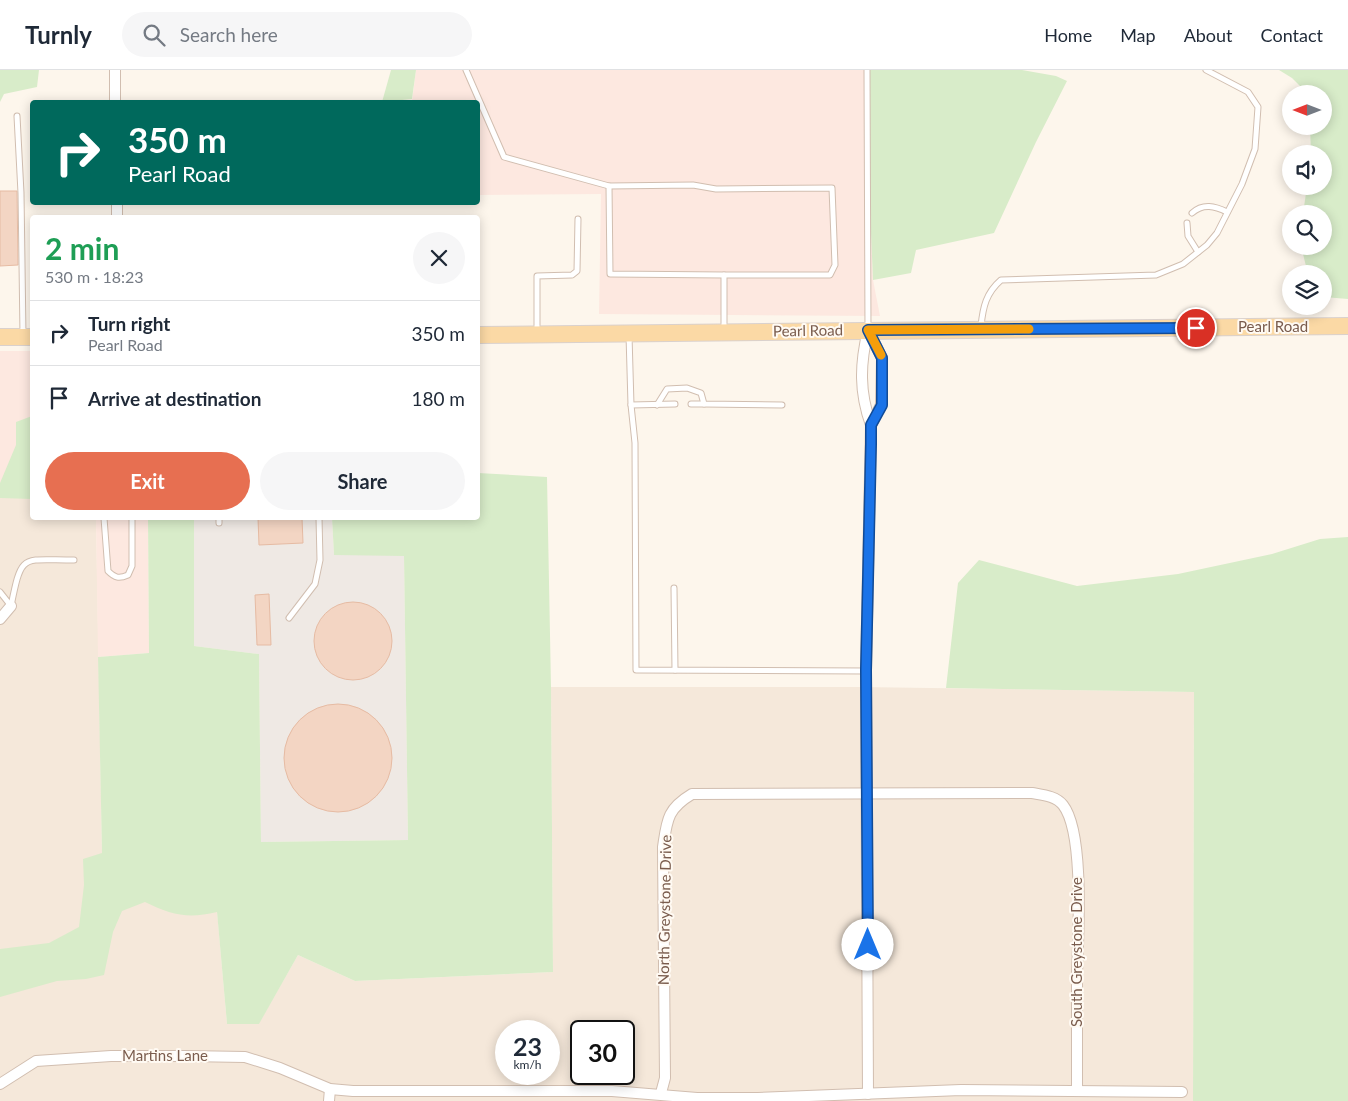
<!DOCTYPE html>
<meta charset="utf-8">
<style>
body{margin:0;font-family:Lato,sans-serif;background:#f6f6f7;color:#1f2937;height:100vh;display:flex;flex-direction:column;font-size:19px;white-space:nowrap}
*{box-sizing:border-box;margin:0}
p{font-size:16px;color:#747a83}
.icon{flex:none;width:28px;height:28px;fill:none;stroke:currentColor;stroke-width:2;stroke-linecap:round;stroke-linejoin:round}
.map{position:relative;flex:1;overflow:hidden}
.panel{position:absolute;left:30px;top:145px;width:450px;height:305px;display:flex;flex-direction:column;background:#fff;border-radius:5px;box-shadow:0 2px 12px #0003}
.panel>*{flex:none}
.guide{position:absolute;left:30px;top:30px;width:450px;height:105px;border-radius:5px;box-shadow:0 2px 12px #0003;background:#00695c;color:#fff;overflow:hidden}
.needle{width:32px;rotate:270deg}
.buttons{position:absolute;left:1282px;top:15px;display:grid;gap:10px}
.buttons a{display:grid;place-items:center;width:50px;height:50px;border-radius:50%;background:#fff;box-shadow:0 2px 12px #0003;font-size:25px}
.speed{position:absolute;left:495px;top:950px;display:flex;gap:10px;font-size:25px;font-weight:700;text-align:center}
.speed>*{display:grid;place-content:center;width:65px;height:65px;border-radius:50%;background:#fff;box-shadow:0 2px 12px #0003;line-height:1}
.speed small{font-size:12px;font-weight:400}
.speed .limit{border:2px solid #111;border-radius:8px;background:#fff;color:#111}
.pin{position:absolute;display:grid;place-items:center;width:42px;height:42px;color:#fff;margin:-21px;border:2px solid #fff;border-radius:50%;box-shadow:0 1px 5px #0007}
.me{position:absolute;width:55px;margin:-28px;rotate:0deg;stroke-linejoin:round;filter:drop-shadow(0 0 4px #0008)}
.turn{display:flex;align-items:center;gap:18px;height:105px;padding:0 15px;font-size:22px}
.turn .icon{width:65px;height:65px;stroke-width:2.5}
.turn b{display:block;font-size:35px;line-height:42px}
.round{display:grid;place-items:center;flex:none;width:52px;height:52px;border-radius:26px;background:#f6f6f7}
.overview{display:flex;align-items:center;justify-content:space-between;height:85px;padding:0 15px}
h1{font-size:30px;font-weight:700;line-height:38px;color:#1e9e55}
.primary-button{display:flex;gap:10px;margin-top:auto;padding:10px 15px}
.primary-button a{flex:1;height:58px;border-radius:30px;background:#e76f51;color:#fff;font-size:20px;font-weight:700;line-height:58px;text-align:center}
.primary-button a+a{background:#f6f6f7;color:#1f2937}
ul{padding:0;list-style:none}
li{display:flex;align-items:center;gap:15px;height:65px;padding:0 15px;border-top:1px solid #e0e1e3}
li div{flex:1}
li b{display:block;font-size:19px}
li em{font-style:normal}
header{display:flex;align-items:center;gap:30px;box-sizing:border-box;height:70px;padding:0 25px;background:#fff;border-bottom:1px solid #e0e1e3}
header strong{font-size:24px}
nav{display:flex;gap:28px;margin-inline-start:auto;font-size:18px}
.search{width:350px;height:45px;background:#f6f6f7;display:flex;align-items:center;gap:12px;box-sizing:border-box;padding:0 18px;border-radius:28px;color:#747a83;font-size:19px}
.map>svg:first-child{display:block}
.residential{fill:#f5e8da;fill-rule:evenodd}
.commercial{fill:#fde8e0}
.industrial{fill:#efe9e4}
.green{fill:#d8ecc9}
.building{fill:#f3d5c3;stroke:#e6bba3}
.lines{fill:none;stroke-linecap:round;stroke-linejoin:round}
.service-casing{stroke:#d1beb0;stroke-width:7}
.minor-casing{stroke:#d1beb0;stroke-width:12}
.primary-casing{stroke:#dad1cd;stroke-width:18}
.service{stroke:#fff;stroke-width:5}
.minor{stroke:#fff;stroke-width:10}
.primary{stroke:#fbd9a5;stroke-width:16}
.route-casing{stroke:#114b97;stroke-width:12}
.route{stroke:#1a73e8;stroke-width:9}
.slow{stroke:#f59e0b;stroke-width:9}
.labels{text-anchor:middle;stroke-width:4;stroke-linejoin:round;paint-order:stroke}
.street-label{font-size:15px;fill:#7a5c4d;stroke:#fffaf3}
</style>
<header>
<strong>Turnly</strong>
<div class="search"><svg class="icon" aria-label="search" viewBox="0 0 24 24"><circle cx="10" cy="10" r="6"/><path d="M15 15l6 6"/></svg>Search here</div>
<nav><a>Home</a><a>Map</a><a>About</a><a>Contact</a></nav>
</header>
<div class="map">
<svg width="1348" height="1031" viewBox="0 0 1348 1031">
<rect width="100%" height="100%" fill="#fdf6ec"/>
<path class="residential" d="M 32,415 L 32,448 L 96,448 L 102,783 L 217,841 L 227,954 L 259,953 L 298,885 L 355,911 L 553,902 L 551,617 L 861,617 L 1194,622 L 1193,1031 L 0,1031 L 0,416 ZM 506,961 L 549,961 L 549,1004 L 506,1004 ZM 581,961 L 624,961 L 624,1004 L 581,1004 Z"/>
<g class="commercial">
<polygon points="416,0 864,0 873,210 880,246 599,244 601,124 478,125 478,32 412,32"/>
<polygon points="0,281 32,281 32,415 0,416"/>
<polygon points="96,448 148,448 149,583 98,587"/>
</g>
<polygon class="industrial" points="194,448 332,448 334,485 404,485 408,770 261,772 259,584 194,576"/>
<g class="green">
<polygon points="0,0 39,0 37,17 4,24 0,32"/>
<polygon points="391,0 416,0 412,29 382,32"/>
<polygon points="864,0 1022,0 1056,6 1067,11 1036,72 994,163 916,180 911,203 873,210"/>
<polygon points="1279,0 1348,0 1348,229 1324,227 1324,204 1308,204 1301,176 1324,176 1324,144 1303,144 1307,116 1324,116 1324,84 1311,84 1310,56 1324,56 1324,24 1308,24 1292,8"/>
<polygon points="32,346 32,429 0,428 0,413 16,375 16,352"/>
<path d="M 478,403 L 547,407 L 551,617 L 553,902 L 355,911 L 298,885 L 259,954 L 227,954 L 217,842 C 188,849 171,845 145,832 L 122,841 L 113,862 L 104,905 L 86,909 L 57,911 L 0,927 L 0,879 L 49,873 L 79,857 L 84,815 L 83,789 L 102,783 L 98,587 L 149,583 L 148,448 L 194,448 L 194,576 L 259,584 L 261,772 L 408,770 L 404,486 L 334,485 L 332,448 L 478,448 Z"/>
<polygon points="1348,467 1348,1031 1193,1031 1194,622 946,618 958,513 979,490 1077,516 1178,504 1272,484 1320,469"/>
</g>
<g class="building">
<polygon points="0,121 17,121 18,195 0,196"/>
<polygon points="258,448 302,448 303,473 259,475"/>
<polygon points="269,524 271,575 257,575 255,525"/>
<circle cx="353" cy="571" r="39"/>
<circle cx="338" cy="688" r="54"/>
</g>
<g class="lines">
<defs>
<g id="service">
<polyline points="466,0 504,87 609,116 693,115 716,119 832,118 835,195 830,205 724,205 724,261"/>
<polyline points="867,0 868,260"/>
<polyline points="17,46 21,123 23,264"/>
<polyline points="609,116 610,204 724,205"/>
<path d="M 1192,143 C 1203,133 1215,136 1227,142"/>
<polyline points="1187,153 1188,166 1198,182"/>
<path d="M 981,256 C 983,237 986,223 1001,210 L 1156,205 L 1183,194 L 1207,175 L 1217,163 L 1242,114 L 1255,79 L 1258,37 L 1248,22 L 1206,0"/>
<polyline points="537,261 537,206 572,205 577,201 578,149"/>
<polyline points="629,265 631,335 635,373 636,600 866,601"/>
<polyline points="691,334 704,334"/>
<polyline points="631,335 675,334"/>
<polyline points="657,335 667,319 687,318 701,323 704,334 782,335"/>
<path d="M 104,448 L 108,501 C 115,508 119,509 128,505 L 132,496 L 132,448"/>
<polyline points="219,448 219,453"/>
<polyline points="674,518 675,600"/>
<polyline points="0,522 11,536"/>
<path d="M 11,536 C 22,482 21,490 74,490"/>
<polyline points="289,548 315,514 320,490 319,448"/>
</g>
<g id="minor">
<polyline points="115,0 115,32"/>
<polyline points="117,132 117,148"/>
<polyline points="868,260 882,288 881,335 871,355"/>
<polyline points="0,549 11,536"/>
<polyline points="0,1014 36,991 111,986 186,986 245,987 280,998 330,1019 353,1021 612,1021 697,1028 758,1028 961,1020 1182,1022"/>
<path d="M 661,1023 L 665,1008 L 663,777 C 667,750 667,739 692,724 L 1032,723 C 1043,725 1056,726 1063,735 C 1085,763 1078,868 1077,905 C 1077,944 1077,982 1077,1020"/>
<path d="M 868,1024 L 866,601 L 871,355 C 859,322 860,294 868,260"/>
<polyline points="329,1031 330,1019"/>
</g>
<g id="primary">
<polyline points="478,265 1348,256"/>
<polyline points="0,267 32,267"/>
</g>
</defs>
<use href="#service" class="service-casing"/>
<use href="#minor" class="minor-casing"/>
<use href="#primary" class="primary-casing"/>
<use href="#service" class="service"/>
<use href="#minor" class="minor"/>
<use href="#primary" class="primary"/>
</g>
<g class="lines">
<defs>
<polyline id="route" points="868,875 866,600 871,374 871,355 882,335 882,288 868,260 1196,258"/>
</defs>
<use href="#route" class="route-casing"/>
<use href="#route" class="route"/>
<polyline class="slow" points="881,285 868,260 1029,259"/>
</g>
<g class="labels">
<g class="street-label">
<text x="1273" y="262">Pearl Road</text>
<text transform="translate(808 261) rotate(-1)" y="5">Pearl Road</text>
<text transform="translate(665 840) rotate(-89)" y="5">North Greystone Drive</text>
<text transform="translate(1077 882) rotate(-90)" y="5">South Greystone Drive</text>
<text x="165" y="991">Martins Lane</text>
</g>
</g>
</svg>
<div class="buttons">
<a><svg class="needle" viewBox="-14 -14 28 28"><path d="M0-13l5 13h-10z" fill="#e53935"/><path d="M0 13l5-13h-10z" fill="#747a83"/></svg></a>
<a><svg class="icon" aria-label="sound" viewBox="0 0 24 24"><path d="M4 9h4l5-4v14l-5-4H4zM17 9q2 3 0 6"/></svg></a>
<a><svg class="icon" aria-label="search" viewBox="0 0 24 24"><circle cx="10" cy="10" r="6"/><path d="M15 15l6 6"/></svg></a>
<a><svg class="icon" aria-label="layers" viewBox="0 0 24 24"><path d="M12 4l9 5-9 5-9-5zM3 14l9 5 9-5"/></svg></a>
</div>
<div class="speed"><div>23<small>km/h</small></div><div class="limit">30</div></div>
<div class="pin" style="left:1196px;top:258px;background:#d93025"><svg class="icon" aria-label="arrive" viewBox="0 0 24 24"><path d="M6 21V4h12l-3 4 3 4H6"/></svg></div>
<svg class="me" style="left:868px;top:875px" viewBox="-20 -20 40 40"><circle r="19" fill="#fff"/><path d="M0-13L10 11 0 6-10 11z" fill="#1a73e8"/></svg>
<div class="guide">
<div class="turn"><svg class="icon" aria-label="right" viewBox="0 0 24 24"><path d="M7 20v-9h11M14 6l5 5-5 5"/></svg><div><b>350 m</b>Pearl Road</div></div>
</div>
<section class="panel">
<div class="overview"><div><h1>2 min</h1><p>530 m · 18:23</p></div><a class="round"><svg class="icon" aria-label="close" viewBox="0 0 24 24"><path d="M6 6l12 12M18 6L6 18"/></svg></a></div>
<ul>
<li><svg class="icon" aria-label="right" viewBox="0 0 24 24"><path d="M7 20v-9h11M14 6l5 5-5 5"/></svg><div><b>Turn right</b><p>Pearl Road</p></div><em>350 m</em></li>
<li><svg class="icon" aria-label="arrive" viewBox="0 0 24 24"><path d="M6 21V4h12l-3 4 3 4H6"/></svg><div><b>Arrive at destination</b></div><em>180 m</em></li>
</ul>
<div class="primary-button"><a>Exit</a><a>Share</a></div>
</section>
</div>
